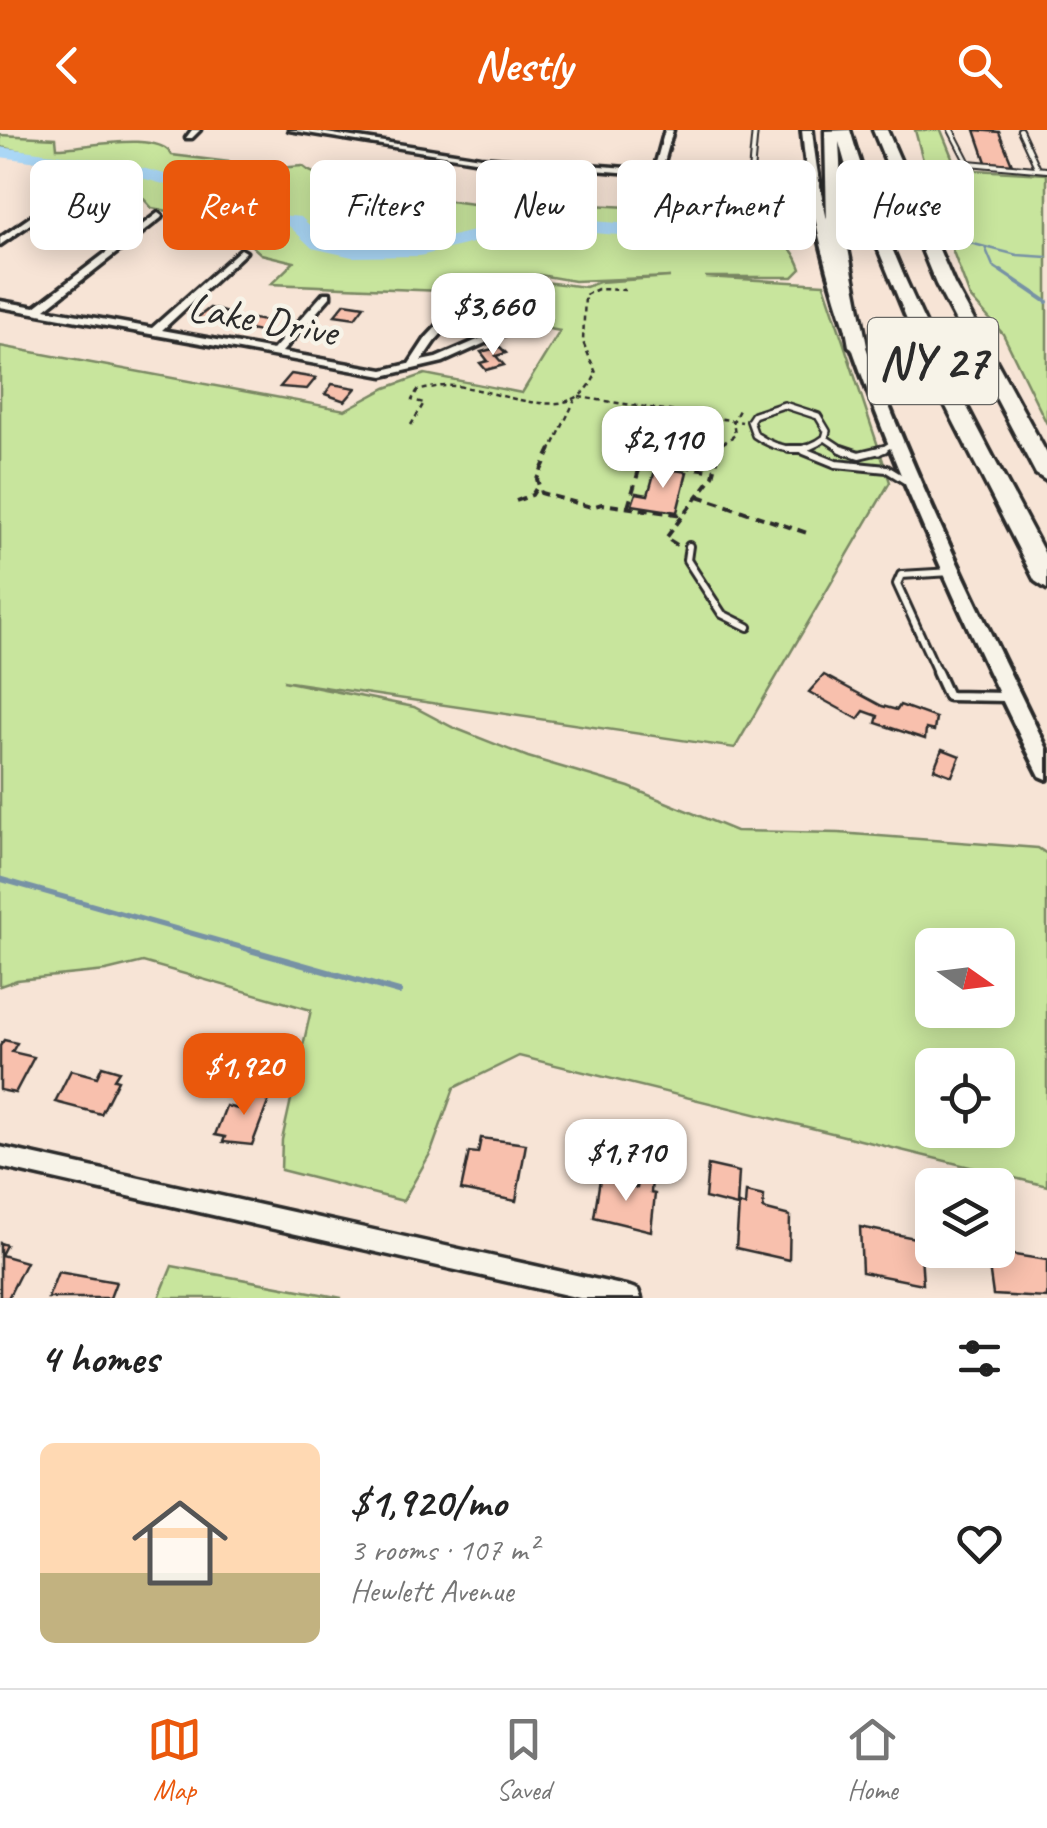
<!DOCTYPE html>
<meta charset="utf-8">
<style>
:root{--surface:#fff;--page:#f2f2f2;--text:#222;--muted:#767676;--line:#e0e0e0;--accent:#ea580c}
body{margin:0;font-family:Caveat,sans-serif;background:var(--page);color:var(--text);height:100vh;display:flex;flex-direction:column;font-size:38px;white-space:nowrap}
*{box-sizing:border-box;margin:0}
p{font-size:32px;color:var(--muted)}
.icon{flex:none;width:55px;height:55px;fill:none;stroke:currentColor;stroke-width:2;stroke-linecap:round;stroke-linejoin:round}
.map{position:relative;height:1168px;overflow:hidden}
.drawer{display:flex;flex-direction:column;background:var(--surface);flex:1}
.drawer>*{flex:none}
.banner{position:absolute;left:30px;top:30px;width:988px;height:90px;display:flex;gap:20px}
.needle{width:65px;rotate:104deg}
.fabs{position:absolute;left:915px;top:798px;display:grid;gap:20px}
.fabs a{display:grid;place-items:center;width:100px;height:100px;border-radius:15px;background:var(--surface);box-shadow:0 5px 25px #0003;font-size:50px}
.price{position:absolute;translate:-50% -85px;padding:0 22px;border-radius:20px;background:#fff;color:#222;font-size:32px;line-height:65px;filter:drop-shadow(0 2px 5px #0008)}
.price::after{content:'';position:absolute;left:50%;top:60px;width:30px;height:22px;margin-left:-15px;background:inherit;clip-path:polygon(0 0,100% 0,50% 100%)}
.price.active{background:var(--accent);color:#fff}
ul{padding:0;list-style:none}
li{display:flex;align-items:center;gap:30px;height:250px;padding:0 40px}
li span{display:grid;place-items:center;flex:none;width:280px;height:200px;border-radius:15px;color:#555}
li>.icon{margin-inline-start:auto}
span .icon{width:120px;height:120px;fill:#fffc;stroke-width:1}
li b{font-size:42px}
h2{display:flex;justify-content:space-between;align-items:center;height:120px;padding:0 40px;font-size:42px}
.pill{padding:0 35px;border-radius:15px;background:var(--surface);box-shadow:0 5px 25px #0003;font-size:35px;line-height:90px}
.pill.active{background:var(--accent);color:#fff}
header{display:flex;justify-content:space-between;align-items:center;height:130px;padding:0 40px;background:var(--accent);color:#fff;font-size:45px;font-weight:700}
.tabs{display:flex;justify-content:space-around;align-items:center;height:140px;border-top:2px solid var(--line);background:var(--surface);font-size:28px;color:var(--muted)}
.tabs a{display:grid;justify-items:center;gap:5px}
.tabs .active{color:var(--accent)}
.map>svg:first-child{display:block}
.green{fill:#c8e59d;stroke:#7a8864;stroke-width:2.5;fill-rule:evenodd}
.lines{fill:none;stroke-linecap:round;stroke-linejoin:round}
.stream-far3{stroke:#7792a5;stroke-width:2.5}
.stream-far2{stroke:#7792a5;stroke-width:4}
.stream-far1{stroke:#7792a5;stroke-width:5}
.stream{stroke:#7792a5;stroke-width:6}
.river{fill:#aad7f6;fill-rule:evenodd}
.building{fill:#f8c0ad;stroke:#2b2b2b;stroke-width:2.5}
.lane-far3-casing{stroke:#2b2b2b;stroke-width:8}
.lane-far2-casing{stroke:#2b2b2b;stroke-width:10}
.lane-far1-casing{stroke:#2b2b2b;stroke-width:12}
.lane-casing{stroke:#2b2b2b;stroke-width:15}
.street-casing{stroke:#2b2b2b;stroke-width:7}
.secondary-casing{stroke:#2b2b2b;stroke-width:8}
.highway-casing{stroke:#2b2b2b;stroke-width:7}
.path-far1{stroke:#2b2b2b;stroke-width:2.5;stroke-dasharray:5 4;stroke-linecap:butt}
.path{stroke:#2b2b2b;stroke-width:4;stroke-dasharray:9 6;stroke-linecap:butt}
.lane-far3{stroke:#f7f3e8;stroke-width:4}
.lane-far2{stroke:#f7f3e8;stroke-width:5}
.lane-far1{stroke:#f7f3e8;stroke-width:6}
.lane{stroke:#f7f3e8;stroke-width:8}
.street{fill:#f7f3e8;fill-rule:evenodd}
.secondary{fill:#f7f3e8;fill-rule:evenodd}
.highway{fill:#f7f3e8;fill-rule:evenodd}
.labels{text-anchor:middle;stroke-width:9;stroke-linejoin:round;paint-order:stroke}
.far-street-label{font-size:42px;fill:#2b2b2b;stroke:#f7f3e8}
.shield{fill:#f7f3e8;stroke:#686764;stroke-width:2.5}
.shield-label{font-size:48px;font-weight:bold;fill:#2b2b2b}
</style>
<header><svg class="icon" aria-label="back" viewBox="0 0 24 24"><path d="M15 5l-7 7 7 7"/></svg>Nestly<svg class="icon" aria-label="search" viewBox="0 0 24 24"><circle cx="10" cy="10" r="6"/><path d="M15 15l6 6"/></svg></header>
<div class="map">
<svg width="1047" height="1168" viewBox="0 0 1047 1168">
<rect width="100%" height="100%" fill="#f7e4d6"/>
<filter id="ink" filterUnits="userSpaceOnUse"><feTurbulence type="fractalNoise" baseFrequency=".01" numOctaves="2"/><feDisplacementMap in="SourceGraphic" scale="20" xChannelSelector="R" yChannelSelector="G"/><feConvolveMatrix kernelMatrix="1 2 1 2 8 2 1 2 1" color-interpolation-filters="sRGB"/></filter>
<g filter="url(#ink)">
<path class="green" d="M915,0h26l13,32 20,8 73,4v250l-44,-90 -33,-37 -37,-99z
M0,5l56,3 1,10c28,0 100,-18 115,7l107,13 23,-2c11,10 24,9 37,13 58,15 114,24 174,29l11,-14 28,2 1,7 95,5 3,-16 9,-10 4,8 -9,17 6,7c43,-3 89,-22 130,-2l3,11 -13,3 -5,12c15,9 19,15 25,31l-8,8h-88l119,7 66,198 -155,266 -452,-67 131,26 38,20 76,30 101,30 107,44 103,2 199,15 9,6v332l-528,-130 -65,32 -23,64 -28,49 -122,-31 1,-30 29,-130 -168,-48 -37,9 -89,9 -17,6v-640l345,64 41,-22 39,-14 97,19 38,-62 -53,-10 8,-5 -35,-6 31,-32 75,9 13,-5 71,-5 -96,4 -34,-6 -34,1 -39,16 -196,-8 23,-22 -33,-8 -10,-9 -38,-5 -11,-9 8,-6 -5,-7 -53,-10 -35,-38 -117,-23zM932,815h66v65h-66zM932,935h66v65h-66z
M172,1136l170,32h-183z"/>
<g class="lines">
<path class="stream-far3" d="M946,107l71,18 30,2
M985,117l8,19 12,8"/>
<path class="stream-far2" d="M1001,141l46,31"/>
<path class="stream-far1" d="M0,749l258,73"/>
<path class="stream" d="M250,820l149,42"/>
<path class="river" d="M0,17l124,16 63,17 12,22 41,9 61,6 24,23 27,5 68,-1 69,-17 66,-9 101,8 61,-8 85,14 10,6 -10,6 -85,-14 -61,8 -101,-8 -66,9 -69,17 -68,1 -40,-9 -23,-22 -49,-3 -54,-13 -12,-23 -51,-14 -123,-16z"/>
</g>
<path class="building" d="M975,0l24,2 13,32 -26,-2z
M345,173l19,3 -9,12 -20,-3z
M210,178l17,5 -11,12 -23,-4z
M247,188l24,4 -11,10 -22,-4z
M500,217l6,6 -10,3 8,9 -18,5 -6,-7 8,-2 -7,-9z
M291,244l25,4 -9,11 -27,-2z
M332,254l24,4 -11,13 -20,-7z
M656,337l31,5 -10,40 -45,-7 4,-12 12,2z
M824,545l58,31 15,4 3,-5 36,13 -2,13 -8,-2 -1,10 -49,-16 2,-7 -14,-5 -6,8 -49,-27z
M942,619l18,7 -8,20 -18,-7z
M4,910l13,3 -5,9 22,5 -19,36 -15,-3v-44z
M102,936l17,5 -5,8 4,1 -17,34 -46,-12 16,-32 26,7z
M247,956l25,6 -20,53 -29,-3 2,-5 -10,-2 11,-29 12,3z
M481,1008l45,6 -10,57 -55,-11 8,-38 9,1z
M708,1035l31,7 -2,34 -32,-8z
M639,1047l13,3 -1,13 4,1 -4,37 -57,-14 6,-38 37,9z
M746,1062l18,4 -1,13 27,7 -1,44 -53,-12 3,-44 6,2z
M860,1097l60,12 3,45 -61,-12z
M0,1113l6,2 -5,10 25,7 -18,36h-8z
M998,1114l4,9 45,7v38l-54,-3 -6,-43 11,-2z
M58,1142l58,10 -6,16h-62z"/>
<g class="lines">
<g class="lane-far3-casing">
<path id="lane-far3" d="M755,0l-5,53 63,3
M951,0l17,33 79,7
M1020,0l18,39"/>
</g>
<g class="lane-far2-casing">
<path id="lane-far2" d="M784,275l34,11 9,15 -2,7c-23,18 -48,12 -70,-3l-5,-14 4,-6z
M825,308l21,14
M879,322l16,-10"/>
</g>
<g class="lane-far1-casing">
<path id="lane-far1" d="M789,319h12
M841,319l18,6 25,-6
M804,321l32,13 51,5 21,13
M689,416l-2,14 35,54 26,13
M938,544l-41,-90 4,-9 51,-3"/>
</g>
<g class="lane-casing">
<path id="lane" d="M937,542l11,24 59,1"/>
</g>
<g class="street-casing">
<path id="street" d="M192,0h8l-8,8h-6z
M289,0h18l173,27 174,13 11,-40h8l-12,43 -4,2 -177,-14z
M91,45l7,2 -98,68v-7z
M158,83l4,3 -1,2 -116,91 107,19 89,-79 5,3 -2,2 -82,76 111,20 51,-57h6v4l-48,55 101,18 26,-6 17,-26 40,-43 8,2 -40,45 -13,19 15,-3 69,-30 9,2 -71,32 -60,14 -383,-69v-6l35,6z
M0,1017l630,140 8,3 3,8h-61l-580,-131z"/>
</g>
<g class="secondary-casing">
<path id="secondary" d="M802,0h10c10,100 43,193 81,286 46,113 100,223 154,333v30l-7,-3c-52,-102 -99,-206 -143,-311 -44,-108 -85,-218 -95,-335z"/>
</g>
<g class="highway-casing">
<path id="highway" d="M850,0c44,151 124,290 197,428v31l-12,-8 -106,-208 -79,-193 -11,-38 4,81 24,123 -9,6 -9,-6 -22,-123 -2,-92z
M873,0h14l67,154 93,170v27l-11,-7 -100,-190z"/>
</g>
<path class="path-far1" d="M579,267l163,25
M411,295l13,-22 -12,-3 5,-9c16,-4 30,-7 46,-4 42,6 113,41 133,-14l-13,-31 2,-47 13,-6 28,1
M550,322l25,-52
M720,322l2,-8 13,-9 -2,-14 6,-11"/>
<path class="path" d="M551,319l-14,30 4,14 50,14 11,-3 81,11
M698,366l109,37
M516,371l16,-6 5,-8
M628,377l14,-47 73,11
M677,415l-11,-7 47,-62 7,-27"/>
<use href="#lane-far3" class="lane-far3"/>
<use href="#lane-far2" class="lane-far2"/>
<use href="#lane-far1" class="lane-far1"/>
<use href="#lane" class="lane"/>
<use href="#street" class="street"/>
<use href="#secondary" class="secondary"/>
<use href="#highway" class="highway"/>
</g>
</g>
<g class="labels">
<g class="far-street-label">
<text transform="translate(263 188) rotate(10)" y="15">Lake Drive</text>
</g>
<rect class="shield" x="868" y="188" width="130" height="86" rx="8"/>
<g class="shield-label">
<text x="933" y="248">NY 27</text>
</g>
</g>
</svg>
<div class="fabs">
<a><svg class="needle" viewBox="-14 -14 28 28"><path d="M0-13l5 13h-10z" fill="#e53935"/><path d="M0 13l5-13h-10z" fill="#767676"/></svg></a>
<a><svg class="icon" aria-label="locate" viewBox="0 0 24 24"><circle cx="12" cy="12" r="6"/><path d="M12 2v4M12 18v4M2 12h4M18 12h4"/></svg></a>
<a><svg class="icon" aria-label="layers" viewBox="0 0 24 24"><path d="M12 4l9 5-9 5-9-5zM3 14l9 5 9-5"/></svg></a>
</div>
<b class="price" style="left:493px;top:228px">$3,660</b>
<b class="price" style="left:663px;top:361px">$2,110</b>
<b class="price active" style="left:244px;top:988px">$1,920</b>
<b class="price" style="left:626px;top:1074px">$1,710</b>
<div class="banner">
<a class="pill">Buy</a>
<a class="pill active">Rent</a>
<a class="pill">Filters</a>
<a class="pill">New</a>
<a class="pill">Apartment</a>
<a class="pill">House</a>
</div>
</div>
<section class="drawer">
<h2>4 homes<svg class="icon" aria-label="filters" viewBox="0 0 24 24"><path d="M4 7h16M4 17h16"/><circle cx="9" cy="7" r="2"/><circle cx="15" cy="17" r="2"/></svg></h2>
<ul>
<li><span style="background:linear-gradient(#ffd9b3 65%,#c2b280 0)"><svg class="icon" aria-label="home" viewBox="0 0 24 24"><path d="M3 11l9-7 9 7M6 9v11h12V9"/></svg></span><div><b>$1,920/mo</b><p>3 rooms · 107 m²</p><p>Hewlett Avenue</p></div><svg class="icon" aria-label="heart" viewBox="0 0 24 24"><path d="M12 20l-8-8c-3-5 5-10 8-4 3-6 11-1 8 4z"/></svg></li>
</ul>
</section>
<nav class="tabs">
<a class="active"><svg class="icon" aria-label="map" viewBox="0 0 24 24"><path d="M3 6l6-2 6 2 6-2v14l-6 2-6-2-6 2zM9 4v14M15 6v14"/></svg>Map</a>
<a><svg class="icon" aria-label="saved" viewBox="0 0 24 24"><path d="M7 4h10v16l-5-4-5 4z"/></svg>Saved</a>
<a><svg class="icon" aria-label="home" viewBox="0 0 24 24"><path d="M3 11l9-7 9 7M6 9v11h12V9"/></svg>Home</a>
</nav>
